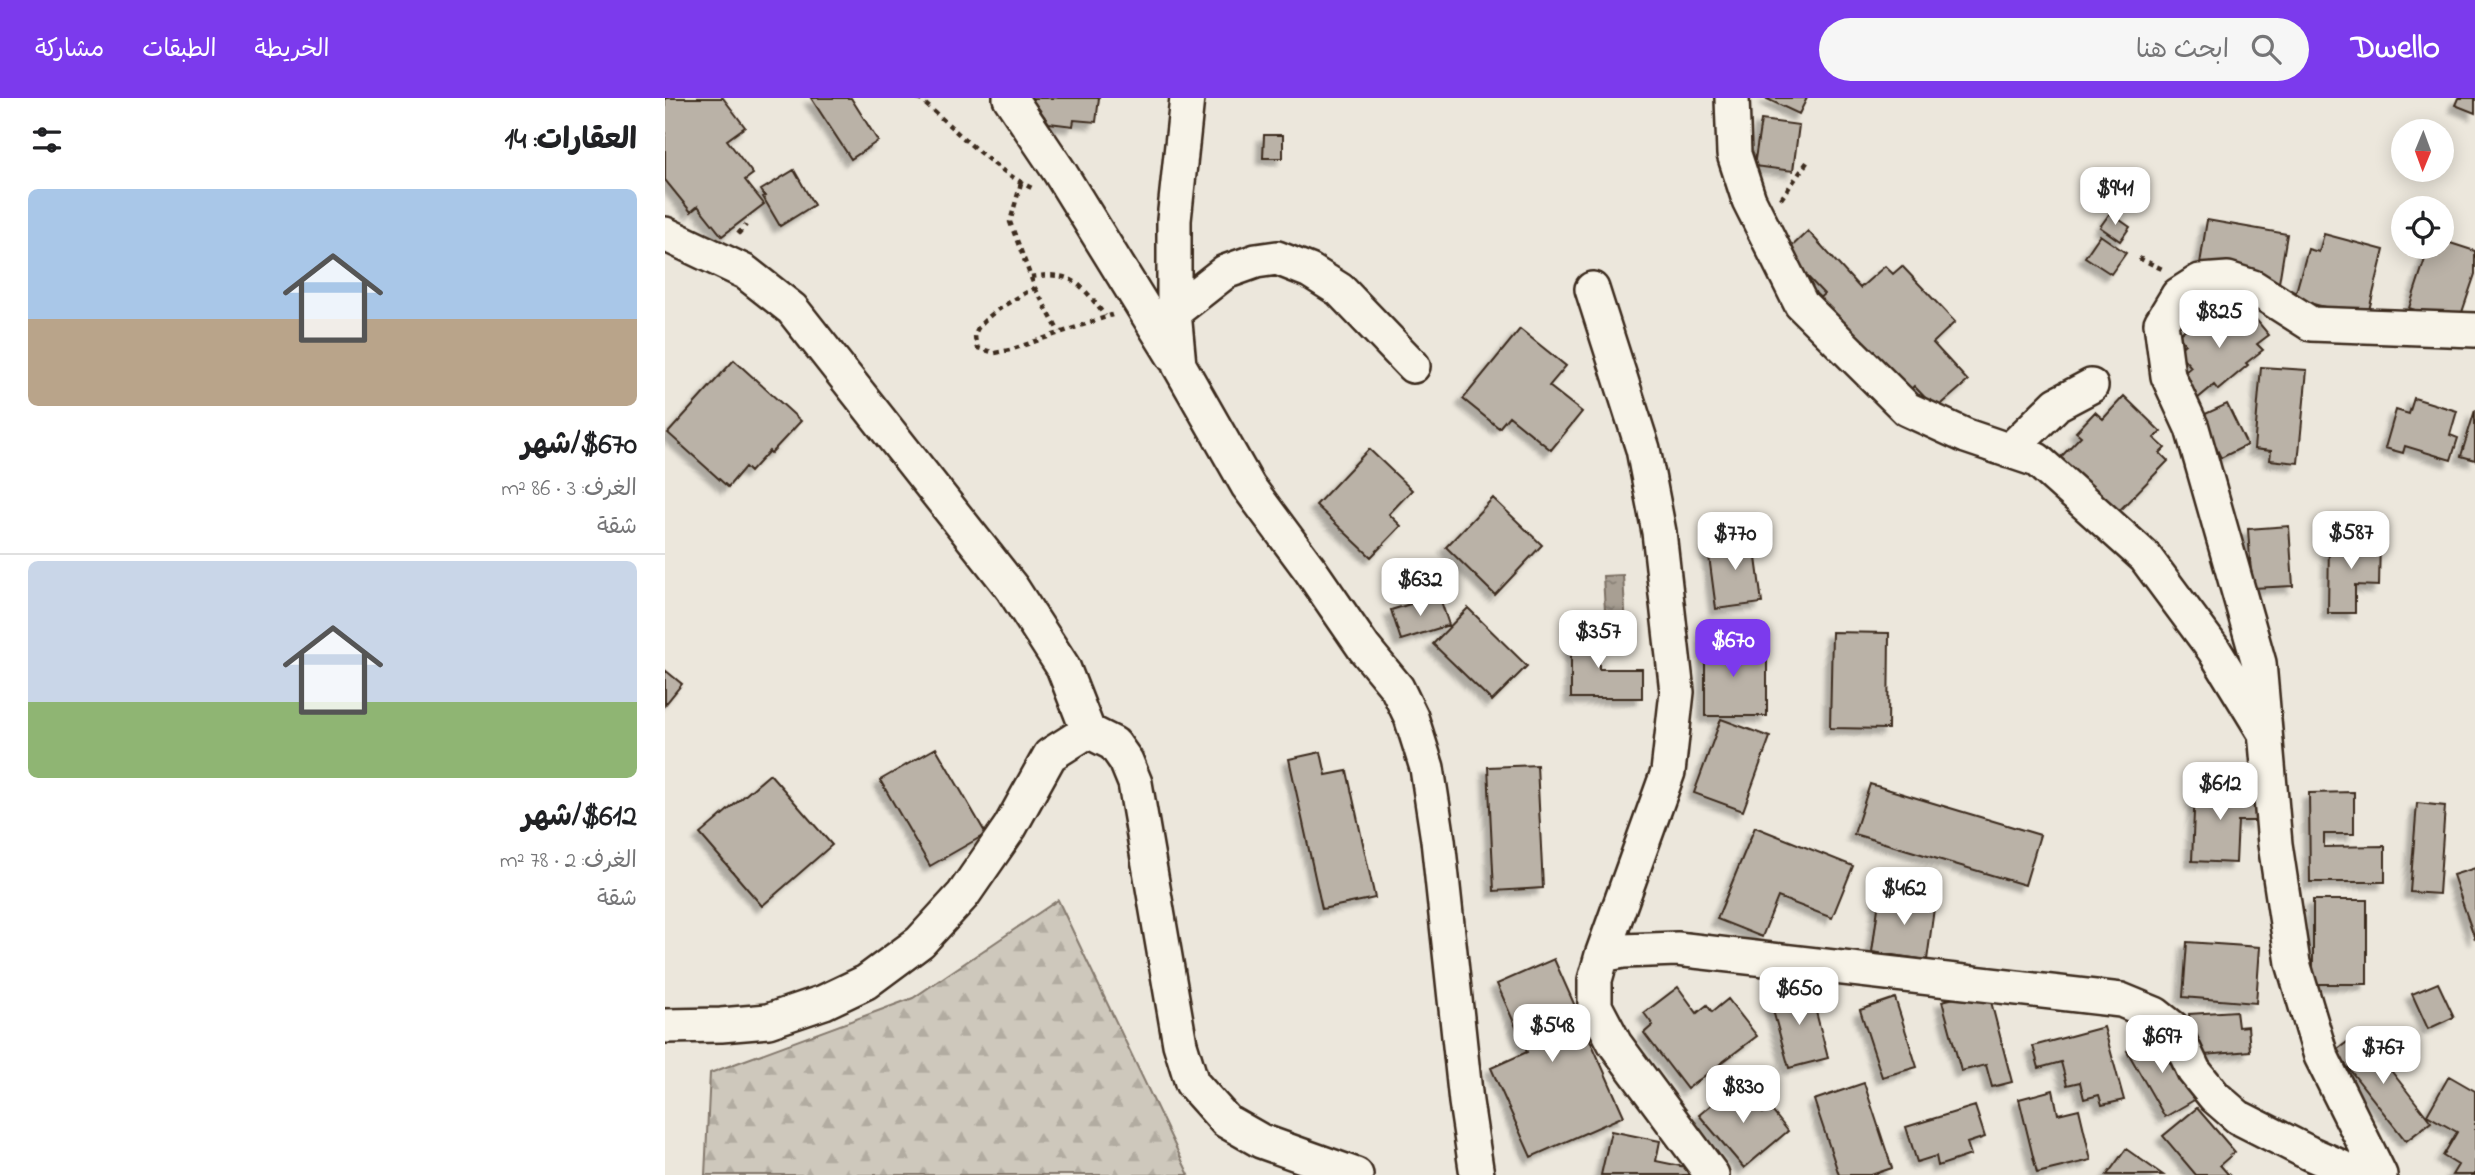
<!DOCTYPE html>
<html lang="ar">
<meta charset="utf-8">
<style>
:root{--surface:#fff;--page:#f6f6f6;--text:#202124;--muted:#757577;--line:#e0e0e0;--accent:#7c3aed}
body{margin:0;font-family:"Indie Flower","Playpen Sans Arabic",sans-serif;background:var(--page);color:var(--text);direction:rtl;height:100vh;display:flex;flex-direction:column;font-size:26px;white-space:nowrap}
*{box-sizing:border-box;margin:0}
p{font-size:23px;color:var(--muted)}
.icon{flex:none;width:38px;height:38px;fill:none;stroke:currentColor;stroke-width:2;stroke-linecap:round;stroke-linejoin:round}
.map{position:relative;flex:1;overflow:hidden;direction:ltr}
.sheet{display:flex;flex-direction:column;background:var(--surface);width:665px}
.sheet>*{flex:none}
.needle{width:46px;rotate:181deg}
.buttons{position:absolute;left:1726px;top:21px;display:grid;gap:14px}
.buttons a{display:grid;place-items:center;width:63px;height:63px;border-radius:50%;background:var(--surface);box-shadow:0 4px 18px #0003;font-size:35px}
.price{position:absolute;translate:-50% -60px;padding:0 16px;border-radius:14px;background:#fff;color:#222;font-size:23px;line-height:46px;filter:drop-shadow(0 2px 4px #0008)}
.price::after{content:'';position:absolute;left:50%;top:42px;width:21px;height:16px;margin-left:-10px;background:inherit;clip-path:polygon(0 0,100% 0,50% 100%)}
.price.selected{background:var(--accent);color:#fff}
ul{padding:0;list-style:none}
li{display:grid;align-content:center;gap:14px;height:371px;padding:0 28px}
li+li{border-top:2px solid var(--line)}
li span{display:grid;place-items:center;height:217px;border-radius:10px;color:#555}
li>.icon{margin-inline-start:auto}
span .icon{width:126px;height:126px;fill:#fffc;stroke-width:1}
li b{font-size:30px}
h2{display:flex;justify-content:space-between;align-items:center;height:84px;padding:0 28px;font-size:30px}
header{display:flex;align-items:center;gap:42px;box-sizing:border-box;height:98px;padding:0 35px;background:var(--accent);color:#fff}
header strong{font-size:33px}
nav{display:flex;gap:38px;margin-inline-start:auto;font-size:24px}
.search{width:490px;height:63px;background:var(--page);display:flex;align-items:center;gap:18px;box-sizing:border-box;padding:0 24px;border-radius:38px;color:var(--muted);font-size:26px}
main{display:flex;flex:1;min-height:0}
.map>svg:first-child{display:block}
.forest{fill:url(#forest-firs);stroke:#84796d;stroke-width:2}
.water{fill:url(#water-ripples);stroke:#7c7064;stroke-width:2}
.building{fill:#bab2a7;stroke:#3b2a1e;stroke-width:2;filter:url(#shadow)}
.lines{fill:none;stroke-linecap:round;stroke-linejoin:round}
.minor-casing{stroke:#3b2a1e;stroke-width:38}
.path{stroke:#3b2a1e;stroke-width:4.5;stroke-dasharray:5 5;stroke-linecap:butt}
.minor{stroke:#f7f3e8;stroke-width:33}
</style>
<header>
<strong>Dwello</strong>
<div class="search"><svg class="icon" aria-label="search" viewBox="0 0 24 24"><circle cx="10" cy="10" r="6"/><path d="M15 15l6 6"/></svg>ابحث هنا</div>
<nav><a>الخريطة</a><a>الطبقات</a><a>مشاركة</a></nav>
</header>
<main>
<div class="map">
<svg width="1810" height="1077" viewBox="0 0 1810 1077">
<defs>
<pattern id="forest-firs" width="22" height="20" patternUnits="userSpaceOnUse" patternTransform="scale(1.75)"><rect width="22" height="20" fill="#cec8bc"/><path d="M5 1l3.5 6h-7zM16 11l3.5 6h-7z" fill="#b2aca1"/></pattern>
<pattern id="water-ripples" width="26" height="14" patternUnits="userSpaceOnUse" patternTransform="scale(1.75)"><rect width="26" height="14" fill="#a89f93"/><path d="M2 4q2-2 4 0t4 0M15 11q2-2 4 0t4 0" fill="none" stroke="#8a8277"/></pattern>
<filter id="shadow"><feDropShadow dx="-6" dy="6" stdDeviation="2" flood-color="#0004"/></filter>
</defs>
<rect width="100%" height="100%" fill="#ece7dc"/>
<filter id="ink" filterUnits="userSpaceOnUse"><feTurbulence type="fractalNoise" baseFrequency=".0143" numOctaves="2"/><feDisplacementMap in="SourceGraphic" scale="14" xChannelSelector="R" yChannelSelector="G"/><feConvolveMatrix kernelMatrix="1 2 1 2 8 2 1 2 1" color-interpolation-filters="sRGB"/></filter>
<g filter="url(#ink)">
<path class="forest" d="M393,802l131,275h-484l5,-102 203,-75z"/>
<path class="water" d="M958,477l3,53 -20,1 -3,-53z"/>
<path class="building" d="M0,0h58l22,29 -18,13 26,34 -8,6 19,24 -42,32 -24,-30 -7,6 -26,-32z
M146,0h40l27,43 -27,18z
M366,0h68l-3,24 -22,-2 -1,6 -24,-3z
M1100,0h42l-8,16z
M1793,0h17v15l-20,-8z
M1096,22l38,5 -6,46 -39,-5z
M599,37h19v23h-20z
M129,72l20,35 -34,21 -17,-29 2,-1 -4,-6z
M1445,115l20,14 -10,14 -20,-14z
M1542,122l80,14 -8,49 -80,-13z
M1143,133l52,57 25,-22 8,8 9,-8 53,56 -22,21 35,38 -32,28 -22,-23 -13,13 -89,-95 12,-10 -39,-41z
M1659,136l60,16 -17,68 -73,-19 14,-50 11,3z
M1435,137l26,18 -15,21 -26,-17z
M1776,142l34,11v23l-17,50 -49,-16 20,-61h12z
M1584,213l20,24 -12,9 6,6 -17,13 2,2 -30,25 -4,-5 -17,14 -18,-22 12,-10 -14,-16 8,-7 -7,-9 30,-23 10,12 16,-12 6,7z
M855,231l46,37 -17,20 33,26 -31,38 -42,-34 -10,12 -36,-29z
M69,262l67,61 -30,32 -2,-2 -19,21 -5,-5 -17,20 -60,-54z
M1596,269l46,3 -9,93 -28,-3 1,-9 -17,-2z
M1459,298l37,36 -7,6 11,10 -5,5 8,8 -54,55 -57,-55 24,-25 -5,-4 19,-20 8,7z
M1749,300l43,13 -7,24 8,3 -7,22 -46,-14 -2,7 -18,-5 11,-38 13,4z
M1562,306l20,41 -26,13 -20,-42z
M1810,312v50l-14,-4z
M704,351l43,41 -23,24 12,12 -30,31 -55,-52z
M828,400l49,47 -47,50 -49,-48z
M1624,428l4,60 -41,2 -4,-59z
M1088,437l9,68 -46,6 -9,-68z
M1664,441l51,1 -1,46 -24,-1v28h-27z
M774,497l10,30 -48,15 -10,-30z
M803,510l59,58 -35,35 -59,-57z
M906,527h28v44h43v29h-71z
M1040,533h30v28h32v57h-62z
M1167,534l57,1 -1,96 -58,-1z
M0,572l17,14 -17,21z
M1056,621l49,18 -27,74 -49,-18z
M271,650l50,86 -56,32 -50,-86z
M656,654l5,23 21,-4 28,127 -53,11 -33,-150z
M872,667l6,123 -49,3 -6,-124z
M105,676l62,71 -70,61 -62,-72z
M1205,686l170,51 -15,50 -171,-51z
M1530,689l62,2 -1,32h-18l-2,42 -44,-2z
M1689,694v42h-30v13l61,-1v36h-75l-1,-89z
M1752,705l28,3 -6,88 -29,-2z
M1090,729l98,39 -21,52 -54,-21 -16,40 -45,-18z
M1810,770v71l-22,-64z
M1215,795l55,8 -8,59 -55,-8z
M1648,802h54v84h-54z
M1522,844l73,5 -4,56 -73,-6z
M889,861l70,157 -93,41 -40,-89 36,-16 -30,-68z
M1773,885l16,34 -26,12 -16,-35z
M1144,887l19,73 -39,10 -20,-72z
M1013,889l19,26 10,-8 5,7 16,-13 29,37 -70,53 -43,-56 9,-8 -9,-12z
M1323,892l24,92 -20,5 -6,-22 -25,6 -19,-70z
M1230,900l22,69 -35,10 -22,-67z
M1571,913l2,16 10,-1 2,25 -57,5 -4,-42z
M1439,929l20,73 -22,5 -3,-10 -15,4 -4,-17 -13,3 -6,-23 -22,6 -6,-22z
M1696,934l70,90 -25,19 -71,-90z
M1493,936l38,65 -31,18 -38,-66z
M1784,978l26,15v84h-23l6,-10 -15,-9 14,-24 -30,-17z
M1072,985l26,30 6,-6 19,24 -44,37 -45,-53z
M1199,985l28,85 -21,7h-32l-25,-75z
M1388,992l5,24 21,-5 12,51 -54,13 -18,-74z
M1310,1008l10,31 -18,6 4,12 -33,11 -2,-10 -19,6 -11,-35z
M1532,1010l38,44 -15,13 9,10h-33l-33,-39z
M946,1033l49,10 -4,20 44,9 -1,5h-98z
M1461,1051l37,26h-56z"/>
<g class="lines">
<g class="minor-casing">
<path id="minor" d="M345,0l49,73 115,186
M522,0l-13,122v92l5,53 69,121 63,85 53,77 33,40 14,29 16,51 11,72 28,262 11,73
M1067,0l2,56 15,46 52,104 106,105 59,27 71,24 108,97 69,93 49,80
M0,136l80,38 47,37 220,279 51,79 25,64 26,13 12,17 9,22 45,261 12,39 34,38 35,20 95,34
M927,191l51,160 16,83 18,160 -9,80 -66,183
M509,214l51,-40 31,-11 21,-3 33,13 30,19 73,76
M1344,353l48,-47 34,-18
M0,928l56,-1 47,-4 56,-19 42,-20 54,-40 43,-47 47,-68 40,-72 38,-24
M1047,1077l-97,-131 -20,-38v-26l7,-25 21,-4 54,-2 444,51 34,14 19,15 20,42 21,26 23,20 71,36 50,22
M1715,1077l-59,-119 -28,-93 -18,-119 -16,-181 -67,-235 -24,-52 -7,-53 17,-28 22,-14 28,-2 25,8 58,37 164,6"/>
</g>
<path class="path" d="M253,0c37,30 71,69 114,90
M356,85l-11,39 25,66c-14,7 -54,29 -59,44 -2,6 0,11 2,16l17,5 15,-3 102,-35
M1116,101l27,-38
M73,136l8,-9
M1474,160l23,11
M366,179c42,-7 51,8 74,39
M370,190l24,44"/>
<use href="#minor" class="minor"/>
</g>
</g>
</svg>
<div class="buttons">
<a><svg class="needle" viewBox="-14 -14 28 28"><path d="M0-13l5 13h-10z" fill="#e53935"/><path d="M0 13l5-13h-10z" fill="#757577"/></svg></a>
<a><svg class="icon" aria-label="locate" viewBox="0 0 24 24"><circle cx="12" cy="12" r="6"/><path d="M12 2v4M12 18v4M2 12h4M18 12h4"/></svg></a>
</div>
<b class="price" style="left:1450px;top:129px">$941</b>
<b class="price" style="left:1554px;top:252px">$825</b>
<b class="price" style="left:1686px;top:473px">$587</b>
<b class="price" style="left:1070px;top:474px">$770</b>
<b class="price" style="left:755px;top:520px">$632</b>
<b class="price" style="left:933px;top:572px">$357</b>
<b class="price selected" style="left:1068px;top:581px">$670</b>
<b class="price" style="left:1555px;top:724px">$612</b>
<b class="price" style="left:1239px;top:829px">$462</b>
<b class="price" style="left:1134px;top:929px">$650</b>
<b class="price" style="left:887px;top:966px">$548</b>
<b class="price" style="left:1497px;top:977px">$697</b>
<b class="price" style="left:1718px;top:988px">$767</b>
<b class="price" style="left:1078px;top:1027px">$830</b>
</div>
<section class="sheet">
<h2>العقارات: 14<svg class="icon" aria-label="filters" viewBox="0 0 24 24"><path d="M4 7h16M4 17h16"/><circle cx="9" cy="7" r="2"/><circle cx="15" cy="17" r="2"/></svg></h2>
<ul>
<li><span style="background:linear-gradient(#a9c7e8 60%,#b9a48a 0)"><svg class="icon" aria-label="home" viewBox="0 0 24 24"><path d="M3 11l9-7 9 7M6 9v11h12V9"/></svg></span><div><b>$670/شهر</b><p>الغرف: 3 · 86 m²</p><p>شقة</p></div></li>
<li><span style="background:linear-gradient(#c9d6e8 65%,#8fb573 0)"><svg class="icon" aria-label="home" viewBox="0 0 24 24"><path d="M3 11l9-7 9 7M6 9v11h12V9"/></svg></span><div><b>$612/شهر</b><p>الغرف: 2 · 78 m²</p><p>شقة</p></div></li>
</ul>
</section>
</main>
